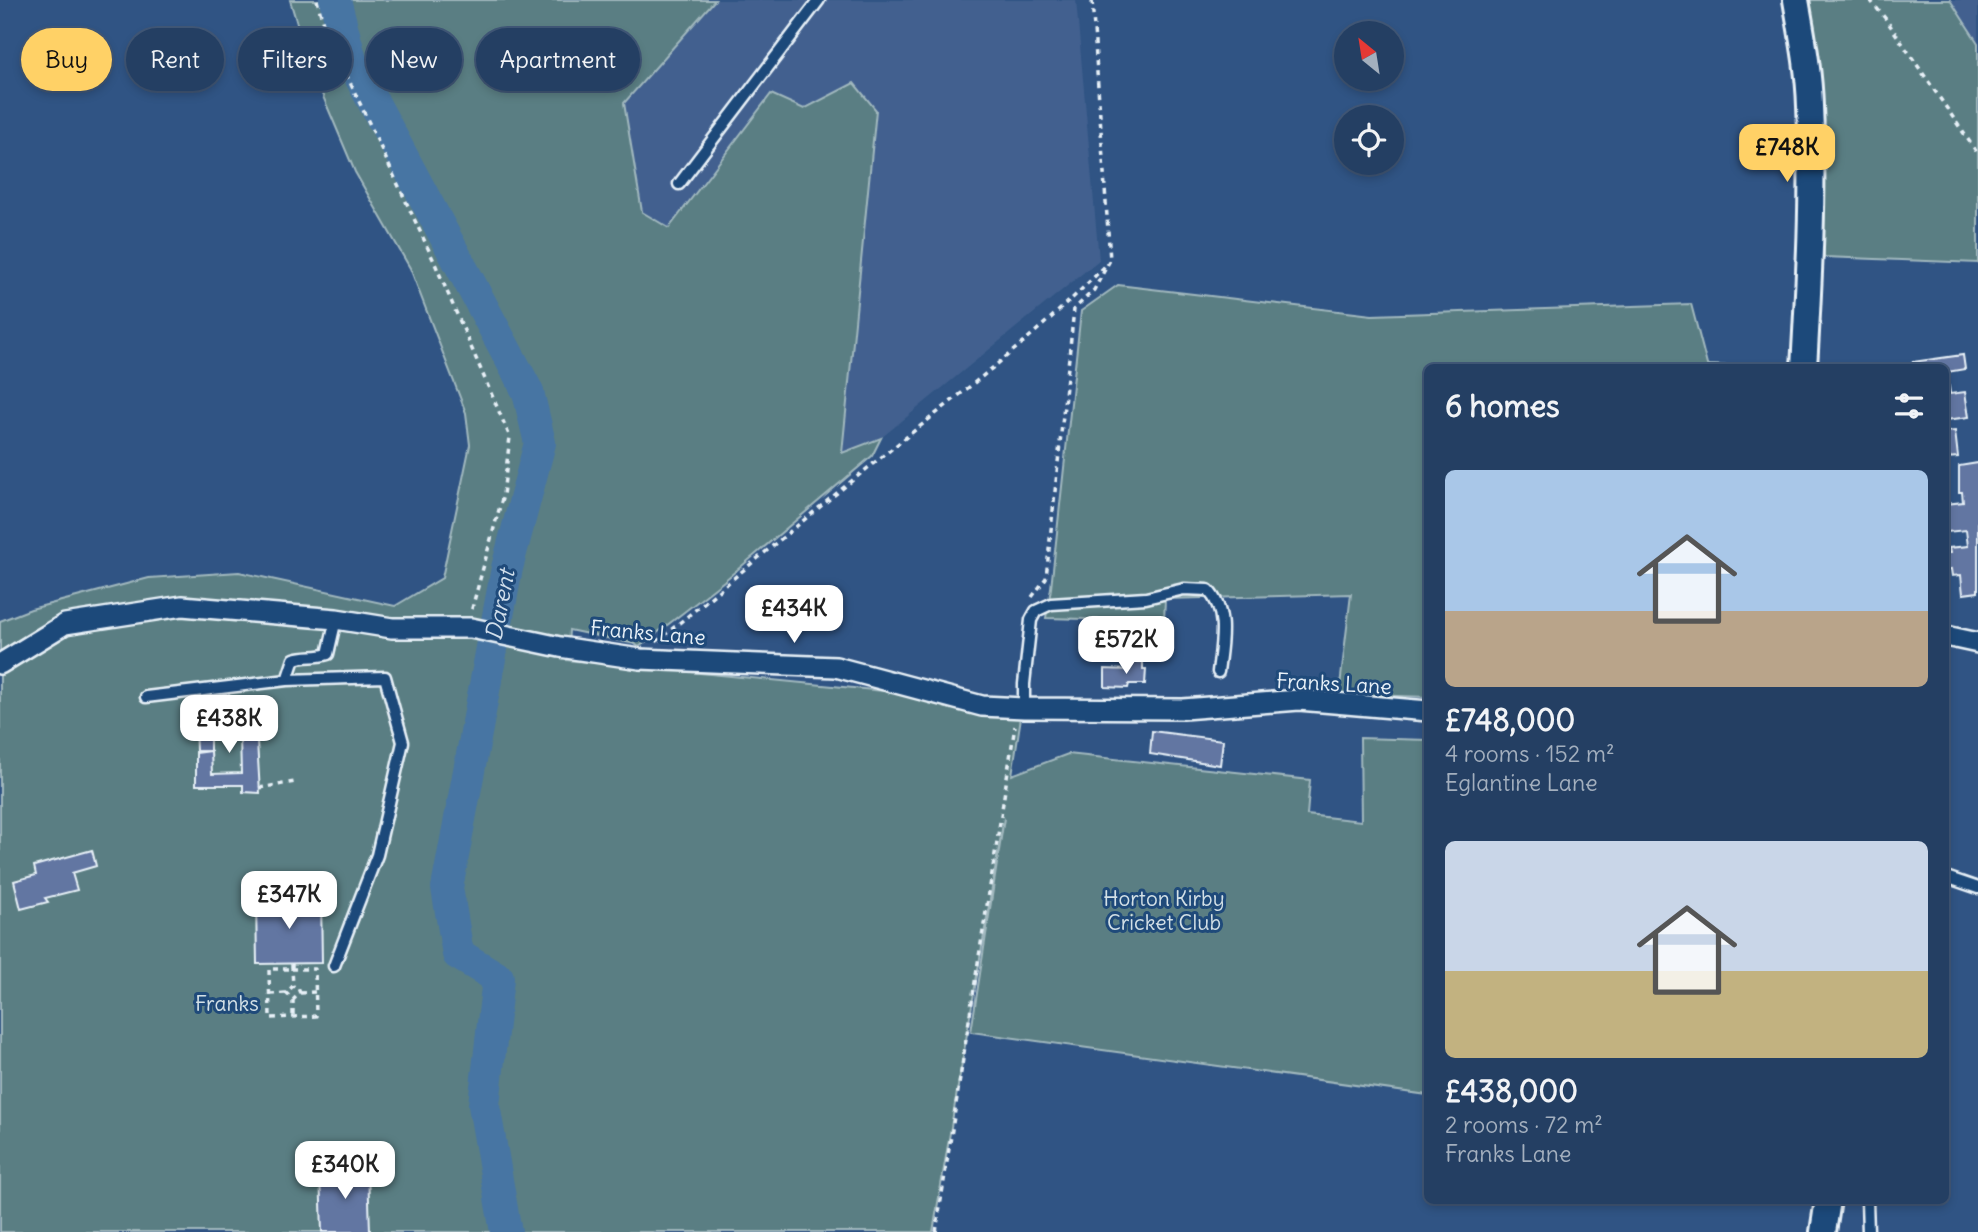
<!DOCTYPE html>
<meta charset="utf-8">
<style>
:root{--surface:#243f63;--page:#2c4669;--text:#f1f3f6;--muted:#a3afbe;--line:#415878;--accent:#ffd166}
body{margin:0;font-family:Delius,sans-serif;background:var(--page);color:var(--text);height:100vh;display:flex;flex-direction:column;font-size:26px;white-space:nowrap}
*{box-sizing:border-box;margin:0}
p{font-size:23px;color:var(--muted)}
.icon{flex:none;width:38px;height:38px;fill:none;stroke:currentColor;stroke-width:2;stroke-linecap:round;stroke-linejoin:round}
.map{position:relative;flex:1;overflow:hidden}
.sheet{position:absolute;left:1424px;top:364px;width:525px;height:840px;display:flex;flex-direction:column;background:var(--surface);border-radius:10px;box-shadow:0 4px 10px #0003,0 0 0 2px var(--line)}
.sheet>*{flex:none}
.top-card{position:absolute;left:21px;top:28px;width:665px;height:63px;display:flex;gap:14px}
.needle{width:46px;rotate:330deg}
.fabs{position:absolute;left:1334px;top:21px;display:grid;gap:14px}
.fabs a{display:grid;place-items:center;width:70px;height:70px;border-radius:50%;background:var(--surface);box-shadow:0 4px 10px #0003,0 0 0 2px var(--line);font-size:35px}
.price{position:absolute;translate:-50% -60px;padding:0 16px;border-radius:14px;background:#fff;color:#222;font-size:23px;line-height:46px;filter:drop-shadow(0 2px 4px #0008)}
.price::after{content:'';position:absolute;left:50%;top:42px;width:21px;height:16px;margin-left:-10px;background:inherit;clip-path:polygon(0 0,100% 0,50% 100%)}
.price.selected{background:var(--accent);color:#111}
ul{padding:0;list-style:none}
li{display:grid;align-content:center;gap:14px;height:371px;padding:0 21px}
li span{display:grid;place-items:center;height:217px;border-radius:10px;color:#555}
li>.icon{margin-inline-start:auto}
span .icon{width:126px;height:126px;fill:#fffc;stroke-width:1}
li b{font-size:30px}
h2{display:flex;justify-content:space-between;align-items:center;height:84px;padding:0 21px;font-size:30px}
.tag{padding:0 24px;border-radius:32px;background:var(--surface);box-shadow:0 4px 10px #0003,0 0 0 2px var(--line);font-size:24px;line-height:63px}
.tag.selected{background:var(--accent);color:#111}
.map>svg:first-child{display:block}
.built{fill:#42618f}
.green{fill:#5a7e83;stroke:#a1b8be;stroke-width:2;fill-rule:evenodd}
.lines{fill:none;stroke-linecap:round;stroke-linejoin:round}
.river{stroke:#4775a3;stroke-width:32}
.building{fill:#6276a2;stroke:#e8f1f8;stroke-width:2}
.service-casing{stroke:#e8f1f8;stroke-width:15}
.minor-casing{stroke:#e8f1f8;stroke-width:24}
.tertiary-casing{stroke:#e8f1f8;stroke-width:30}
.path{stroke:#e8f1f8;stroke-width:3.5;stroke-dasharray:5 5;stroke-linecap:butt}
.service{stroke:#1f4a7a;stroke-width:10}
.minor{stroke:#1f4a7a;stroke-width:19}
.tertiary{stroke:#1f4a7a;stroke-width:24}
.labels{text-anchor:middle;stroke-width:6;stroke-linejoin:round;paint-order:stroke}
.street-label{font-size:21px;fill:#e8f1f8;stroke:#1f4a7a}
.park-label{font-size:21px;fill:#d3e0e6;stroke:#1f4a7a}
.water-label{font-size:23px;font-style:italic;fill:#d0deeb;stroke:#1f4a7a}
</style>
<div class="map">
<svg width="1978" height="1232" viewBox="0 0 1978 1232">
<rect width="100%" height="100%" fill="#305484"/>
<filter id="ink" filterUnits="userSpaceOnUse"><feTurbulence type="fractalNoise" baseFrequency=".0143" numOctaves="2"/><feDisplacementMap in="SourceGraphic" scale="14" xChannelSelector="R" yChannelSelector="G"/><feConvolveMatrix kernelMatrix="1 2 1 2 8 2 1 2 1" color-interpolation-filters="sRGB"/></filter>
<g filter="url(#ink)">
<path class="built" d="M715,0h361l23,260 -218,178 -40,16 35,-344 -22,-27 -50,26 -33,-15 -102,134 -27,-15 -19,-110z
M1950,0h28v43h-1z"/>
<path class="green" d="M290,0h425l-91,103 18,109 27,16 102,-134 33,15 50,-26 22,27 -34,343 39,-15 -9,18 -148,125 -85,66 -4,-3 -66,-14 -2,30 327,32 127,25 -9,58 56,-21 242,26 -3,35 54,6 -1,-83 68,2v355l-457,-63 33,-214 -71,414h-418l-20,-102 5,102h-500v-611l31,-12 118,-31 90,-6 156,34 47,-28 28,-133 -4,-32 -56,-145 -55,-96 -47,-111zM473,680l-29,198 -1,1 14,-114z
M1808,0h142l28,43v220l-154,-6 -7,-198z
M1118,285l254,30 319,-11 16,61 83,3h-362v329l-89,-3 12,-100 -186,5 -1,22 -118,-3 5,-30 30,-277z"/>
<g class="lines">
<path class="river" d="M335,0l16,60 177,332 12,51 -33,125 -60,320 11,66 40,24 -14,127 22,127"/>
</g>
<path class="building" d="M1963,355l2,14 -18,3 3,22 15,-2 4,25 -23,3v-52h-34v-6z
M1955,431l3,26 -12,1v-26z
M1978,463v129l-15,2 -2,-19 -9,1 -1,-7 -5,1v-17h4l-1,-5 19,-2 -2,-16 -19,2 -1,-28 17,-2 -1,-10h-3v-26z
M1131,661l12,1v7h3l-1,15h-16l-1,4 -23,-1v-18l25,1z
M240,713l1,12 15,-1 4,69 -17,-1v-7h-47v-32l15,-2 1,23 29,-1 -1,-37 -30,2v13h-14l-1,-26h31v-11z
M1152,731l71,9 -3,25 -70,-11z
M92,850l4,16 -24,7 5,17 -32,8 3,4 -27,7 -7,-28 22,-6 -2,-9z
M321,897l1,66 -65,1 -1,-66z
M368,1170l2,62h-48l-2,-60z"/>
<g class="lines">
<g class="service-casing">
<path id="service" d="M679,184l140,-184
M287,680l7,-21c12,-4 23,-1 34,-5l8,-35
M146,697l141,-17 98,-3 18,65 -26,113 -43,111
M1024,708v-24l7,-64 5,-9 15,-7 95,-6 38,-9 24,1c21,22 13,55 10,82
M1946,877l32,11
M1867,1200l1,32"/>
</g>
<g class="minor-casing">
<path id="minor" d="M1946,636l32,7
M0,664l65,-40 117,-18 154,13 56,9h79l89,19 80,12 196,8 146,39 42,2 159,1 116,-9 129,11"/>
</g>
<g class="tertiary-casing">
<path id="tertiary" d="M1796,0c6,35 13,70 14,106 4,86 -1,175 -6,262
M1823,1232l5,-32"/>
</g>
<path class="path" d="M317,0l7,27 109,232 77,178 -7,58 -32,117
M1870,0l15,18 93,136
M1032,597l14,-19 28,-269 20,-19 16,-30 -18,-260
M656,642c74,-60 148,-123 223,-183 77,-62 157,-122 227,-194
M259,788l36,-6
M292,963v6h-23l1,49 46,-2 -1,-47h-23l1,17 -7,7 7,7 7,-7 -2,-5 -5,-2
M300,993l15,-1
M270,994l16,-1
M293,1000v17
M936,1232l79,-506"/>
<use href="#service" class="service"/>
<use href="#minor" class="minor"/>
<use href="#tertiary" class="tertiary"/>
</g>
</g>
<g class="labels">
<g class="street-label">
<text transform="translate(648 633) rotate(5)" y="7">Franks Lane</text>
<text transform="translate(1334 684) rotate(3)" y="7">Franks Lane</text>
</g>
<g class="park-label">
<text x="1164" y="906">Horton Kirby<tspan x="1164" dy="24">Cricket Club</tspan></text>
<text x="227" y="1011">Franks</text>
</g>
<g class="water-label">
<text transform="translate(500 605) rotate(-79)" y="8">Darent</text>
</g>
</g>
</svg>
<div class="fabs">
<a><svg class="needle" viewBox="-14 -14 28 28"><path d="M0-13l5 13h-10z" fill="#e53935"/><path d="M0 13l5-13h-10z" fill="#a3afbe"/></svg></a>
<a><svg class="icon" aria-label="locate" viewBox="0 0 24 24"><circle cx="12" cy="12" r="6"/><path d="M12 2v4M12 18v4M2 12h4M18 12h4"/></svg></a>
</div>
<b class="price selected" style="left:1787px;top:184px">£748K</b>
<b class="price" style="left:794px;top:645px">£434K</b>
<b class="price" style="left:1126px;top:676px">£572K</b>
<b class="price" style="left:229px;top:755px">£438K</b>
<b class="price" style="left:289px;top:931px">£347K</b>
<b class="price" style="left:345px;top:1201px">£340K</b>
<div class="top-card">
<a class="tag selected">Buy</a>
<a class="tag">Rent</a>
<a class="tag">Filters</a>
<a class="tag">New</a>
<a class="tag">Apartment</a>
</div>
<section class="sheet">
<h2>6 homes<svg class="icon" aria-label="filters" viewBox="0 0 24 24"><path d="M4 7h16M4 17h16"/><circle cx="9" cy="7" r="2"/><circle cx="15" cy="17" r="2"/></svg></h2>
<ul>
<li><span style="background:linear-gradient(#a9c7e8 65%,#b9a48a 0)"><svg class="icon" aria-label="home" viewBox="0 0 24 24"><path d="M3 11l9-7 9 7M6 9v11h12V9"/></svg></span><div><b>£748,000</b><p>4 rooms · 152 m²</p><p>Eglantine Lane</p></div></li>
<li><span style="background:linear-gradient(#c9d6e8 60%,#c2b280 0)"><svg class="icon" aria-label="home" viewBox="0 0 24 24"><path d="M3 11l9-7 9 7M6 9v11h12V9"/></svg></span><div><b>£438,000</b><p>2 rooms · 72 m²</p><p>Franks Lane</p></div></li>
</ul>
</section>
</div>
